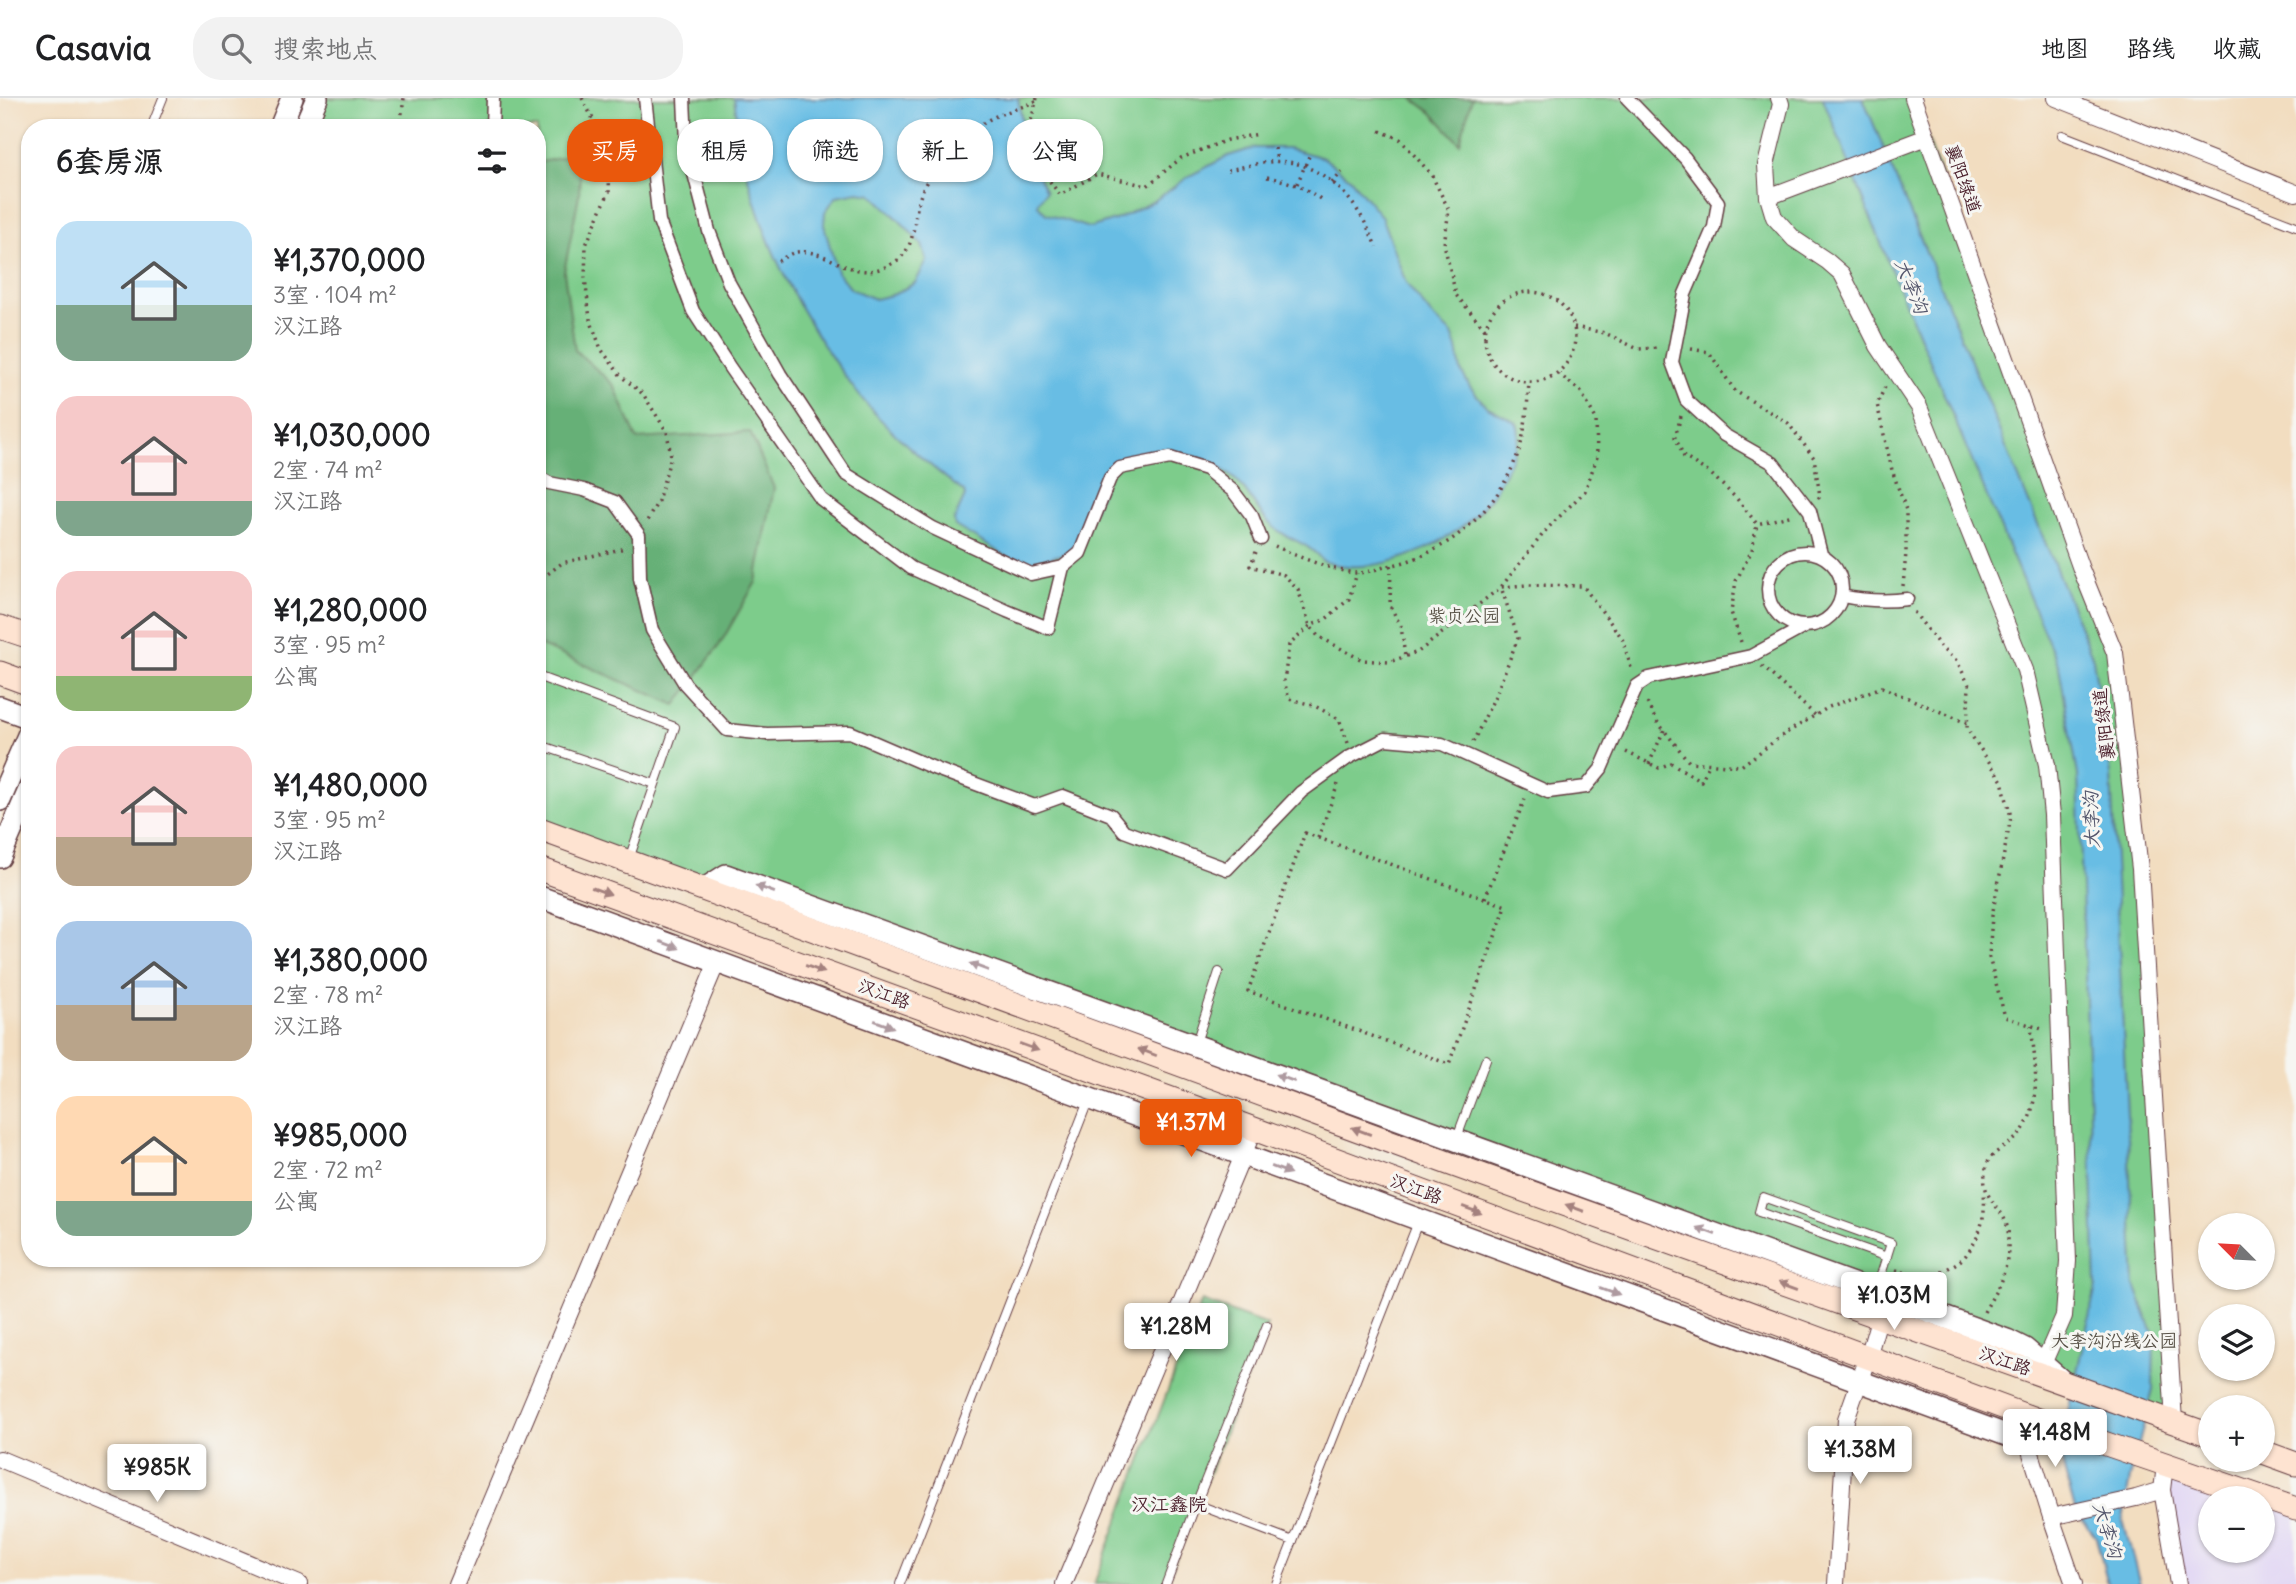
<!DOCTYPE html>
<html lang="zh">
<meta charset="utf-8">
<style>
:root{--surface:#fff;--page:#f2f2f2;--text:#202124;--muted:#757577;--line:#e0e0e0;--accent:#ea580c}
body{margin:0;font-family:Delius,"LXGW WenKai TC",sans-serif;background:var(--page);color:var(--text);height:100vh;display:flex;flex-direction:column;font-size:26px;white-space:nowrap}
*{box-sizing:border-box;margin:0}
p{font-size:23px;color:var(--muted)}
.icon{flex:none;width:38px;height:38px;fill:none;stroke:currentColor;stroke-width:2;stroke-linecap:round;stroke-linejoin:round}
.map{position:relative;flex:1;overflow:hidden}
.side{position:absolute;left:21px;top:21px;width:525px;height:1148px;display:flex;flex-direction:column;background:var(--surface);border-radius:28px;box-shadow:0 2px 5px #0004}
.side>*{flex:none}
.top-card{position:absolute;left:567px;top:21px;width:665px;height:63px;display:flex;gap:14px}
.needle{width:46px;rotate:294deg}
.buttons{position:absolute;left:2198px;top:1115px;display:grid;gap:14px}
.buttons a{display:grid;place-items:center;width:77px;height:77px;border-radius:50%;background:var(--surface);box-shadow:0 2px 5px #0004;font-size:35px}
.price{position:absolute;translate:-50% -60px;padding:0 16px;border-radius:7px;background:#fff;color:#222;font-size:23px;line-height:46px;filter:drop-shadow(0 2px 4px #0008)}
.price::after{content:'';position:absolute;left:50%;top:42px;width:21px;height:16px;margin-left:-10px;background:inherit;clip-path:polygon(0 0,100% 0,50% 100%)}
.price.selected{background:var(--accent);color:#fff}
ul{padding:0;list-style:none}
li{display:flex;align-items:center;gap:21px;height:175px;padding:0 35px}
li span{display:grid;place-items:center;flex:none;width:196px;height:140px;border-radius:21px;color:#555}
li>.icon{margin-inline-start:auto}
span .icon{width:84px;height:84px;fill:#fffc;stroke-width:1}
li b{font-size:30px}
h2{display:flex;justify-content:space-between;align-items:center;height:84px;padding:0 35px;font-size:30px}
.pill{padding:0 24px;border-radius:28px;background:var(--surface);box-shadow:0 2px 5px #0004;font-size:24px;line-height:63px}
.pill.selected{background:var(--accent);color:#fff}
header{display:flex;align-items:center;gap:42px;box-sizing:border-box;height:98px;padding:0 35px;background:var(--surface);border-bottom:2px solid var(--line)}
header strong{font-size:33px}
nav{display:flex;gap:38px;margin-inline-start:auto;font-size:24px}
.search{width:490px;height:63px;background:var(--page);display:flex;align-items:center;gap:18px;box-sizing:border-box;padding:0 24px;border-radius:28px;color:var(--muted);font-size:26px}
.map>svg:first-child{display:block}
.built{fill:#e0d4f4;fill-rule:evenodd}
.green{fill:#7dcc8b;stroke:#64765b;stroke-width:2}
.forest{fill:#66b077;stroke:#586851;stroke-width:2}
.water{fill:#67bde4;stroke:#586e88;stroke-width:2;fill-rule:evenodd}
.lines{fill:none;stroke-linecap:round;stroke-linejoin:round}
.service-casing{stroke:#633c41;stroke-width:10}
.pedestrian-casing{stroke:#633c41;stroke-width:15}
.minor-casing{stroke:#633c41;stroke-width:18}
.tertiary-casing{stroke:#633c41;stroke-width:24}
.secondary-casing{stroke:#633c41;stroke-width:25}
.path{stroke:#633c41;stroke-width:3.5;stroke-dasharray:2 5;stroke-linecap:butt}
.service{stroke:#fff;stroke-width:8}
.pedestrian{stroke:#fff;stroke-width:12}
.minor{stroke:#fff;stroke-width:16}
.tertiary{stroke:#fff;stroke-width:21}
.secondary{stroke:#fee3d1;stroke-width:23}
.oneway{fill:#ae9aa0}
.oneway2{fill:#a4817e}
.labels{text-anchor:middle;stroke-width:6;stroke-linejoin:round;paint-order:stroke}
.street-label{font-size:18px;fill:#4a1f2b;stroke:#f6f6f2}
.park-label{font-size:18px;fill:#595348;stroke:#f6f6f2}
.water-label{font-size:19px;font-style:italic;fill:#54566c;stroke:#f6f6f2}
.neighbourhood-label{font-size:19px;fill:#4a1f2b;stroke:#f6f6f2}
</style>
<header>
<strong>Casavia</strong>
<div class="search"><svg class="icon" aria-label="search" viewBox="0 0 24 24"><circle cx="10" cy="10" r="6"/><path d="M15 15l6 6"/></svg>搜索地点</div>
<nav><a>地图</a><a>路线</a><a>收藏</a></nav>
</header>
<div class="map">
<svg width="2296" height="1486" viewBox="0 0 2296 1486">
<rect width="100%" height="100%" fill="#f6f6f2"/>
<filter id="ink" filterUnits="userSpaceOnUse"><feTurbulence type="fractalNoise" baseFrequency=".0143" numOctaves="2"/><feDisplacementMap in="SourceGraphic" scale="14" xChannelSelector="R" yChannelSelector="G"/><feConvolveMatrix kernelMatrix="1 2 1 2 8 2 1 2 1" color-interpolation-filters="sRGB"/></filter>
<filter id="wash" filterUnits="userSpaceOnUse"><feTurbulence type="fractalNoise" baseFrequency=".00686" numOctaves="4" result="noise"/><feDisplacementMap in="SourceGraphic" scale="28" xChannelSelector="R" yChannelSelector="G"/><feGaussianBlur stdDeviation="1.57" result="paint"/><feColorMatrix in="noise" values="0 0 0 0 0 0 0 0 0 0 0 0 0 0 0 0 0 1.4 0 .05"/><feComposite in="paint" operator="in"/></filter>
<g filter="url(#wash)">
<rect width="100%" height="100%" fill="#f2ddc0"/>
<path class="built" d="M2165,1367l131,44v75h-118zM2210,1400h53v52h-53z"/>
<path class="green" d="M326,0h1587l202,555 25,216 34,553 -1637,-594v-700h-223z
M1202,1203l65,24 -101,259h-72z"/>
<path class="forest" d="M1412,0h60l-12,45 -28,-30z
M581,55l-2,42 -15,77 11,78 39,35 23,54 113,-7 24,56 -18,94 -36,62 -44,61 -139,-61v-481z"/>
<path class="water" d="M734,0h284l10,59 18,34 -9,13 9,10 43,14 29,-9 36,-18 37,-26 37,-19 26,-8h34l36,10 26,20 31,38 25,67 25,32 21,19 5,14 4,23 9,16 16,19 30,16c7,11 -1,29 -6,40 -8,16 -16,33 -28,46 -33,38 -110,72 -159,53 -17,-21 -36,-20 -53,-37 -13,-12 -20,-30 -33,-43 -8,-7 -22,-17 -32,-21 -24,-10 -75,-9 -94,8l-34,83 -25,6 -19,10 -12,-2 -66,-39 -1,-6 11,-24 -1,-4c-39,-30 -78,-62 -109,-102 -52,-68 -95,-150 -112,-234 -4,-19 -6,-39 -9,-58zM858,94l14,2 30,29 20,22 5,16 -12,22 -20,11 -20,5 -24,-10 -14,-17 -13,-47 1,-13 12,-16z
M1823,0h40l230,561 18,115 24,511 19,51 -1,53 -23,89 -7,42 17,64h-32l-12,-47 -20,-24 -17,-61 37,-166 -18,-511 -19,-108 -165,-391z"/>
</g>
<g filter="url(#ink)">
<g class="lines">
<g class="service-casing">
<path id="service" d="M151,30l12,-30
M2062,37l234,91
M537,578l138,51 -46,132
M537,646l118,40
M1195,948l24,-74
M1456,1042l30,-81
M1876,1193l15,-48 -128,-46 -4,15 128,45
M1267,1227l-71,179 97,37
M900,1486l188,-483
M1166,1486l30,-80
M1276,1486l142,-362"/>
</g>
<g class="pedestrian-casing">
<path id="pedestrian" d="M645,0l14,123 34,90 37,57 91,131 90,69 96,43 41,17 15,-61
M684,0l2,45 23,88 20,52 51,91 66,100 87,54 98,46 32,-7 17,-14 30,-75 10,-10 50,-10 36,11 27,22 19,25 9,23
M1627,0l58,60 33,44 -4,25 -29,67 -13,68 14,38 38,35 49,28 37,48 11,43
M492,30l1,-30
M537,378l12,7 35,7 31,12 24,33 1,43 12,52 33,54 42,46 40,4 83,-2 86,37 99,37 28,-10 48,19 13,16 103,38 74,-77 47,-34 37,-19 57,5 106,48 38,-5 15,-18 36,-83 12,-8 102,-22 55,-30
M1768 491a37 37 0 1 1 74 0a37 37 0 1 1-74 0Z
M1842,498c23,5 41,6 65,3"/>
</g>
<g class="minor-casing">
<path id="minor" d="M1779,0l2,6 -15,61 2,32 6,20 20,22 33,22 15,13 36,72 41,61 106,263 22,95 5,50 16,446 -4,55 -21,48
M1913,0l168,471 34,84 25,216 34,553
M2056,0l240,95
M1768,99l159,-60
M2024,1333l27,86
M0,1361l299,125
M2165,1367l-3,25 16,94
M456,1486l261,-622
M1064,1486l190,-455
M1836,1486l10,-165 22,-62 14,-48
M2074,1486l-23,-67 85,-19 26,-8"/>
</g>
<g class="tertiary-casing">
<path id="tertiary" d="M280,30l12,-30
M304,30l13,-30
M0,609l30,11
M0,702l30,-69
M0,759l30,-69
M704,791l22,-14 1281,465 18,9 36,31
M537,798l1472,540 39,-12"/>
</g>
<g class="secondary-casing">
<path id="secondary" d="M0,529l30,10
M0,575l30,11
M537,730l911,335 762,272
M537,770l717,261 794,295 248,85
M2263,1354l33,12"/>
</g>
<path class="path" d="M582,0l11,21 17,46 -1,27 -23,53 -1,33 5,41 11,30 20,27 22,18 24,38 4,24 -13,45 -11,20
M1037,0l-9,34 3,24 29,39 37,-21 50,12 34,-28 46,-18 32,-6
M400,30l4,-30
M1380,33l20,8 31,35 18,36 -5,34 12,51 29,34
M1275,50l2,14
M1228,72c21,-4 45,-12 66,-7 41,10 68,46 82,84
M1267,79c22,4 38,10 56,24
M1332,85l10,-11
M1297,86l13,-30
M778,163c6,-3 12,-8 19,-9 36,-4 55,35 96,11 24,-13 19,-41 26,-62 2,-9 8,-21 13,-29 15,-21 40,-45 64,-56 13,-5 27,-9 40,-15
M1485 239a45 45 0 1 1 90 0a45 45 0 1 1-90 0Z
M1574,229l31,6 33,16 21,-1
M1691,251l18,3 26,39 53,32 26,35 6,38 -2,3
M1885,289l-8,17 15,66 14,40v43l-3,33
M1681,318l-6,21 9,20 27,17 26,25 20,25 36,-9
M1275,448c21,10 58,25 81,27 12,0 26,-6 37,-8 54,-12 101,-52 122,-104 11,-25 12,-52 14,-79
M1256,454l-6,14 34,9 14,14 12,37 8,10 44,24 27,2 29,-10 83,-65 26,-2 56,1 39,52 10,33
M1391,467l-1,41 11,20 4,31
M537,484l25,-19 63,-15
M1914,514l28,37 15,12 12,24 -2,44 35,52 9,36 -19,99 -3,41 16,60 40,13
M1741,544l-10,-30 5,-31 16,-31 5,-26
M1762,568l53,49
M1647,605l9,17 33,42 52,4 42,-31 46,-28 53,-20 85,36
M1473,644l23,-48 22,-56 -17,-51 46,-58 38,-38 12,-34 -1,-38 -15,-27 -22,-18
M1348,645l-9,-24 -26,-14 -24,-6 -5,-18 5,-36 21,-19 16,-7 23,-20 8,-26
M1626,654l33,16 12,-5 30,18 9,-18
M1649,666l15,-34
M1305,735l201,73 -57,158 -201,-73z
M1318,740l20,-54
M1485,800l41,-102
M1896,1172l32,9c11,-7 30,-14 38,-24 15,-19 20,-40 18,-63
M1984,1214c14,-25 25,-41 24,-70 0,-5 1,-11 -1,-16 -6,-23 -28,-26 -21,-58 3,-17 23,-21 33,-33 24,-28 16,-75 12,-109"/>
<use href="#service" class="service"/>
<use href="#pedestrian" class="pedestrian"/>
<use href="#minor" class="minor"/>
<use href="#tertiary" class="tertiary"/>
<use href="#secondary" class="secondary"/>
</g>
<defs><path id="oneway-solid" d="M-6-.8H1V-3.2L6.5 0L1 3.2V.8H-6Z" transform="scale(1.75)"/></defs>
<g class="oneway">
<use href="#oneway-solid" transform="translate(765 791) rotate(-160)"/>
<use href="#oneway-solid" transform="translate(670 847) rotate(20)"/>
<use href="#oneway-solid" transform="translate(979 869) rotate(-160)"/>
<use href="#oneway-solid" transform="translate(884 926) rotate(20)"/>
<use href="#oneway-solid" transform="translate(1285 980) rotate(-160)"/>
<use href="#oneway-solid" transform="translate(1281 1072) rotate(20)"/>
<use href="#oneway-solid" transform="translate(1706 1133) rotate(-160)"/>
<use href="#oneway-solid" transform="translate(1610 1193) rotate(20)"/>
</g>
<g class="oneway2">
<use href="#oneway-solid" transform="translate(601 793) rotate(20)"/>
<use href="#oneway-solid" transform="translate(815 871) rotate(20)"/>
<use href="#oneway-solid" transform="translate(1029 949) rotate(20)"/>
<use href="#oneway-solid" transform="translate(1147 954) rotate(-159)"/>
<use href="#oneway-solid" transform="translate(1361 1033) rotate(-160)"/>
<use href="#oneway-solid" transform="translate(1575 1110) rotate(-160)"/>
<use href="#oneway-solid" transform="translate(1472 1112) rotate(20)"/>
<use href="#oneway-solid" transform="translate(1789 1187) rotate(-160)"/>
</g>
</g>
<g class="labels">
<g class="street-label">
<text transform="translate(1963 81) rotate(70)" y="6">襄阳绿道</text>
<text transform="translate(2104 626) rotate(-97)" y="6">襄阳绿道</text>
<text transform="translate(884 896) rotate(20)" y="6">汉江路</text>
<text transform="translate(1416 1091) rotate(20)" y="6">汉江路</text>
<text transform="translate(2005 1263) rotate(19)" y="6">汉江路</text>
</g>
<g class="park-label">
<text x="1464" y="524">紫贞公园</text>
<text x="2114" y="1249">大李沟沿线公园</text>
</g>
<g class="water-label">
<text transform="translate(1912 188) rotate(68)" y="7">大李沟</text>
<text transform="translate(2091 722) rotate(-92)" y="7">大李沟</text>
<text transform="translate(2108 1432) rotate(73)" y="7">大李沟</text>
</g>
<g class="neighbourhood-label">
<text x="1169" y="1413">汉江鑫院</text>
</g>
</g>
</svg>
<div class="buttons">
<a><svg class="needle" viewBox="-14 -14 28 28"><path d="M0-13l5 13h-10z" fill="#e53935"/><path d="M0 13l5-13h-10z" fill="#757577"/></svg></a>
<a><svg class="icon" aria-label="layers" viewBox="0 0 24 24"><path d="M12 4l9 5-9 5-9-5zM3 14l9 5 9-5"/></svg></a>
<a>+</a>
<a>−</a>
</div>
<b class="price selected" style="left:1191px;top:1061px">¥1.37M</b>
<b class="price" style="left:1894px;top:1234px">¥1.03M</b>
<b class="price" style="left:1176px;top:1265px">¥1.28M</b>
<b class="price" style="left:2055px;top:1371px">¥1.48M</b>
<b class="price" style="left:1860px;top:1388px">¥1.38M</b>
<b class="price" style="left:157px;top:1406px">¥985K</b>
<div class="top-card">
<a class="pill selected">买房</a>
<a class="pill">租房</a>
<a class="pill">筛选</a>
<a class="pill">新上</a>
<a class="pill">公寓</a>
</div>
<section class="side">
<h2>6套房源<svg class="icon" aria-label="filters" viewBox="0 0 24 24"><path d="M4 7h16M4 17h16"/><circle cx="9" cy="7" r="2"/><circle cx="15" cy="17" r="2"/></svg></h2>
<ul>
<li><span style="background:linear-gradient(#bfe0f5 60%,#7fa58c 0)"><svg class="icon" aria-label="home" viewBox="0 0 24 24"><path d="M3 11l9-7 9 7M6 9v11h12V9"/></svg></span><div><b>¥1,370,000</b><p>3室 · 104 m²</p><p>汉江路</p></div></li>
<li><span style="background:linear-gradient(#f6c9c9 75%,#7fa58c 0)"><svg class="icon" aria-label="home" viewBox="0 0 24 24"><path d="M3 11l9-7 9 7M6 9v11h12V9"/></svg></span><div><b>¥1,030,000</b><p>2室 · 74 m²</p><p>汉江路</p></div></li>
<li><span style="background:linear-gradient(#f6c9c9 75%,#8fb573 0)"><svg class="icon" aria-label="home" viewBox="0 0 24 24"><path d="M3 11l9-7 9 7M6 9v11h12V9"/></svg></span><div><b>¥1,280,000</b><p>3室 · 95 m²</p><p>公寓</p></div></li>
<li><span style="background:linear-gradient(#f6c9c9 65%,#b9a48a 0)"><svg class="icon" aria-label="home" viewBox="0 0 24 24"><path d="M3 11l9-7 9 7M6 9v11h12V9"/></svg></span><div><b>¥1,480,000</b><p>3室 · 95 m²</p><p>汉江路</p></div></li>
<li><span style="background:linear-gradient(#a9c7e8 60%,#b9a48a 0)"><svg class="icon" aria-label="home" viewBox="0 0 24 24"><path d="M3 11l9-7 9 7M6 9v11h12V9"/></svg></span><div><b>¥1,380,000</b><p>2室 · 78 m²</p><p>汉江路</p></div></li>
<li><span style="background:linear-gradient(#ffd9b3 75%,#7fa58c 0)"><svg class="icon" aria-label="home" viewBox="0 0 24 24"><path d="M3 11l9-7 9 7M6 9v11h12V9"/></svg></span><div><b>¥985,000</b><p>2室 · 72 m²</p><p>公寓</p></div></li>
</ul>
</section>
</div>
